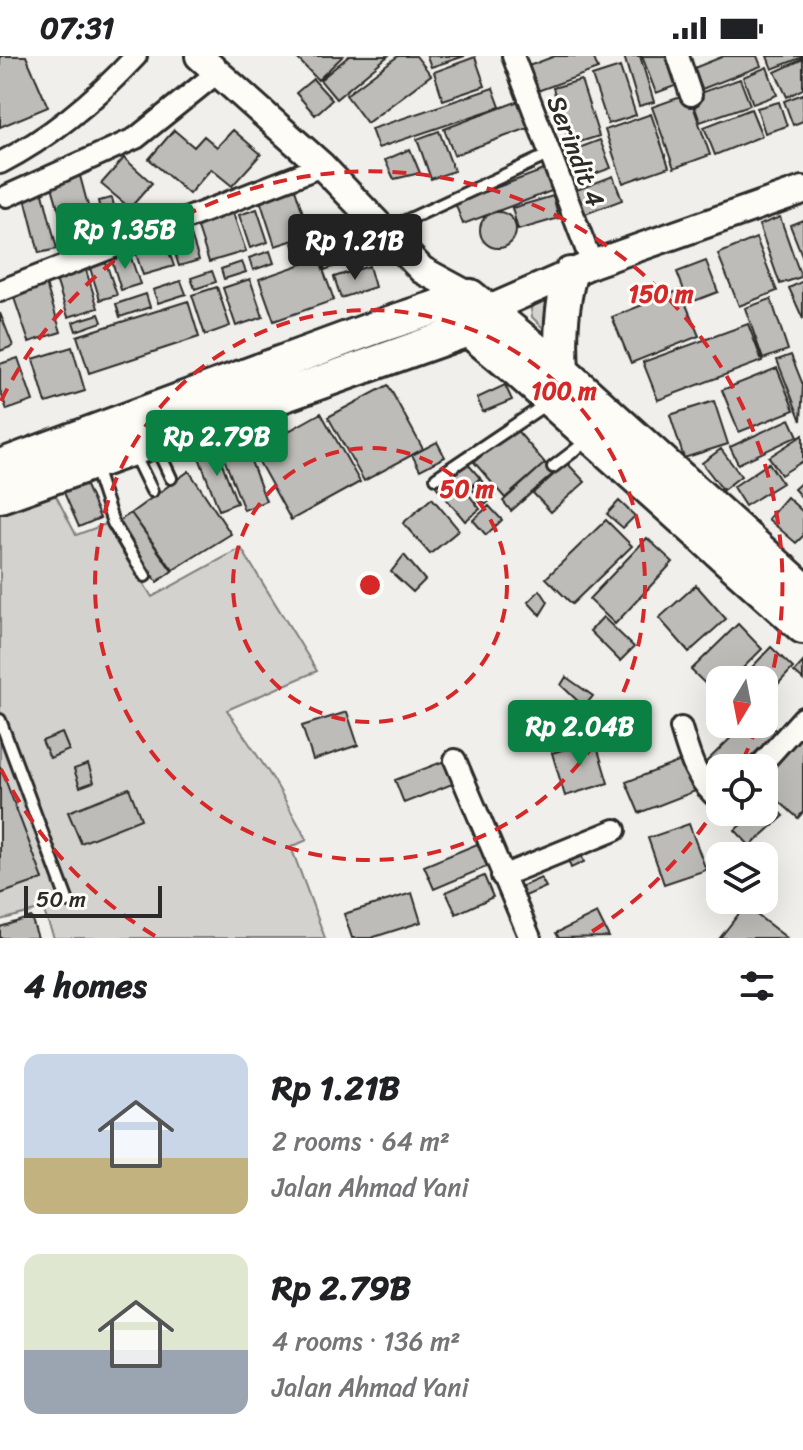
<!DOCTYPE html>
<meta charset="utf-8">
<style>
:root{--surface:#fff;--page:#f6f6f6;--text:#202124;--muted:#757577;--accent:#0b8043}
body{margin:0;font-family:Sriracha,sans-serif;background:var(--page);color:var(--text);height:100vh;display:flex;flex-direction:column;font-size:30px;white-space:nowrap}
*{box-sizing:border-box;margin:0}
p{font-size:26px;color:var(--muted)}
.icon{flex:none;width:44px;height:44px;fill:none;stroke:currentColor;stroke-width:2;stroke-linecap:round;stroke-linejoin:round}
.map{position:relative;height:882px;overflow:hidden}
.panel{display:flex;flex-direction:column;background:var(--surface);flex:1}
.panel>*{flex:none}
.needle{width:52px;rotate:190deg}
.buttons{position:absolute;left:706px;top:610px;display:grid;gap:16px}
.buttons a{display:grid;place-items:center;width:72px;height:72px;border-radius:16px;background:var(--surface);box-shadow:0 8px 32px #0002;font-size:40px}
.scale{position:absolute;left:24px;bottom:20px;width:138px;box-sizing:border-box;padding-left:8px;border:4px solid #2b2b2b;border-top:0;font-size:22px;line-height:28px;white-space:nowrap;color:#2b2b2b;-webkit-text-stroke:6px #fdfcf7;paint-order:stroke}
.price{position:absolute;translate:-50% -68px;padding:0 18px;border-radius:8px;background:var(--accent);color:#fff;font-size:26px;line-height:52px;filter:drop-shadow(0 2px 4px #0008)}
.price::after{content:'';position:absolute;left:50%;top:48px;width:24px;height:18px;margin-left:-12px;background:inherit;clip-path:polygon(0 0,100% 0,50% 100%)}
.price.selected{background:#222;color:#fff}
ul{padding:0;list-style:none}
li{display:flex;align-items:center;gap:24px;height:200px;padding:0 24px}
li span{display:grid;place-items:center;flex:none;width:224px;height:160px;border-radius:16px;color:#555}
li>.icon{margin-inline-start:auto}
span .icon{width:96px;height:96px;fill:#fffc;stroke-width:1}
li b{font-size:34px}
h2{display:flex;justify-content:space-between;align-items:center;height:96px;padding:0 24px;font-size:34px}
.status{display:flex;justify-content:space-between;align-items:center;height:56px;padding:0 40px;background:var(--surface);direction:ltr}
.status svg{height:22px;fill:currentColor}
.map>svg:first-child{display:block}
.green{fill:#d3d2cf;stroke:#7f7e7d;stroke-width:2}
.building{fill:#bdbcb8;stroke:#2b2b2b;stroke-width:2}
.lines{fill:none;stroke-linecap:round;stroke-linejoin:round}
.service-casing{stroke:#2b2b2b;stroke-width:16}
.minor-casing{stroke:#2b2b2b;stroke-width:26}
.tertiary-casing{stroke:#2b2b2b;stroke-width:32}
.primary-casing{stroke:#2b2b2b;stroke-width:38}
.service{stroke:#fdfcf7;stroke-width:10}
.minor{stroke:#fdfcf7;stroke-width:20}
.tertiary{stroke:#fdfcf7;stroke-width:26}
.primary{stroke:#fdfcf7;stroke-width:32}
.ring{fill:none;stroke:#d62828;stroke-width:4;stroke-dasharray:14 10}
.labels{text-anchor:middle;stroke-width:6;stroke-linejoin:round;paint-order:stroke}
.street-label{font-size:26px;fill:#2b2b2b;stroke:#fdfcf7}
.centre{fill:#d62828;stroke:#fdfcf7;stroke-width:4}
.ring-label{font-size:24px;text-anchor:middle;font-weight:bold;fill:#d62828;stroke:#fdfcf7;stroke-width:6;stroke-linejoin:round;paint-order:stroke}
</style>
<div class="status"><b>07:31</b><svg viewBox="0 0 49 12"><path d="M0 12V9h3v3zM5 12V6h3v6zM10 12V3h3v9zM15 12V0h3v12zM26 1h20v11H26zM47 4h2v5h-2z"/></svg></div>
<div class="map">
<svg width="803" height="882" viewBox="0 0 803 882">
<rect width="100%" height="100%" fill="#f0efeb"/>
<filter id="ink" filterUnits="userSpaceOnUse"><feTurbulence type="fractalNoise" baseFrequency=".0125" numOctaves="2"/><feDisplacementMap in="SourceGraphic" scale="16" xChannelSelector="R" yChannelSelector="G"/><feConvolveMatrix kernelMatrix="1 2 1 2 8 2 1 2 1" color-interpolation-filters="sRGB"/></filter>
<g filter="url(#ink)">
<path class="green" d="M556,245l-10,30 -14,-14 -1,-8 6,-6z
M52,432l24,47 30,-11 46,73 89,-49 76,123 -90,39 48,72 32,58 -16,7 34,91h-271l-11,-29 -43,11v-413z"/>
<path class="building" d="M0,0h26l22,51 -48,20z
M295,0h48l-25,24z
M349,0h39l-52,43 -16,-19z
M398,0h18l15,19 -64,48 -21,-28z
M427,0h38l-34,11z
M555,0h38l5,13 -66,24 -9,-25z
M624,0h16l14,46 -15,4z
M642,0h31l10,27 -27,10z
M724,0h33l4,10 -59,23 -8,-21z
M767,0h36v1l-31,12z
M475,1l10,29 -42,14 -9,-28z
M803,3v30l-16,8 -12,-25z
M620,11l16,48 -28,9 -16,-48z
M767,11l10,28 -24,9 -10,-27z
M313,23l19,21 -17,15 -19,-22z
M740,23l10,26 -50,17 -9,-26z
M581,24l18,56 -29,9 -17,-57z
M493,32l7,19 -122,41 -7,-19z
M689,38l21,61 -36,13 -22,-61z
M803,38v27l-10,4 -9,-24z
M524,43l10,27 -80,29 -10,-26z
M779,46l8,24 -22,7 -8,-25z
M751,53l11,27 -47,19 -11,-28z
M651,58l18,53 -46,16 -18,-53z
M174,74l20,17 10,-11 13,11 16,-17 28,24 -29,32 -21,-17 -22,25 -40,-35z
M439,75l15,40 -23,8 -14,-40z
M600,84l11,28 -41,15 -10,-28z
M410,93l10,24 -26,6 -9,-19z
M124,102l28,25 -22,25 -29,-24z
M549,112l8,21 -94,35 -8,-21z
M80,120l11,41 -28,8 -12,-42z
M613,120l9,24 -39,15 -9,-24z
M42,133l15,60 -18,4 -15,-59z
M295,133l15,46 -35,11 -15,-46z
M553,140l6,22 -41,12 -6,-22z
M112,142l5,19 -14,4 -5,-20z
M257,153l11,33 -18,6 -11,-33z
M480 174a18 18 0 1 1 36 0a18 18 0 1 1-36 0Z
M233,157l13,38 -37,11 -12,-37z
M780,161l21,60 -21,7 -21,-59z
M803,164v38l-13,-33z
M189,173l10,31 -20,6 -10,-31z
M351,173l11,27 -37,14 -8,-26z
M164,182l10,28 -31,9 -9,-27z
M309,182l4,13 -16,5 -4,-13z
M756,182l21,53 -38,15 -21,-52z
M270,195l4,12 -21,7 -4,-12z
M129,196l11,32 -19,6 -10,-32z
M319,202l15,42 -60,21 -15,-42z
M706,205l12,31 -29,11 -12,-31z
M242,206l4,10 -22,7 -3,-10z
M106,207l11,32 -17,5 -10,-32z
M84,208l14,44 -30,9 -14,-44z
M369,210l6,21 -34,11 -7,-21z
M212,215l4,11 -21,7 -4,-11z
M44,222l17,54 -32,10 -18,-53z
M250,223l13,38 -27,9 -13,-38z
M181,225l5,13 -28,9 -5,-13z
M803,225v38l-14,-31z
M217,231l13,39 -25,9 -13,-40z
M680,234l19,46 -68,27 -19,-46z
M146,238l4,13 -30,10 -4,-13z
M771,243l17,51 -25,9 -18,-51z
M188,245l11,36 -110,36 -12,-37z
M0,257l13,33 -13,5z
M99,258l3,8 -26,9 -3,-9z
M748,268l14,37 -104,39 -15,-38z
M72,291l13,44 -39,12 -13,-44z
M791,299l12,30 -2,36 -24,-61z
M18,302l15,43 -26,9 -7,-20v-26z
M777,312l17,42 -55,22 -17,-42z
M388,329l35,64 -59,32 -36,-64z
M505,329l7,15 -29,12 -6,-14z
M714,345l14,43 -44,14 -14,-43z
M321,357l39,69 -69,38 -38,-69z
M790,363l8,17 -60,28 -8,-17z
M514,371l31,36 -40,35 -31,-36z
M803,379v26l-22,14 -12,-18z
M243,384l23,61 -22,9 -24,-62z
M437,386l8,15 -25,13 -8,-15z
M215,389l22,58 -18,7 -22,-58z
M721,393l20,27 -18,14 -21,-27z
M467,407l13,15 -14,13 14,18 -15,12 -31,-37 16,-13 3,4z
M545,407l9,10 -43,38 -8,-10z
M567,407l18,19 -34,30 -18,-19z
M769,407l13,20 -37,23 -12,-19z
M189,415l42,63 -58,36 -42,-57z
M83,423l17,39 -21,9 -17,-39z
M480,423l15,17 -9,8 -15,-16z
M803,425v18l-9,-10z
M787,441l16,15v24l-7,7 -28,-24z
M432,442l27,32 -29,24 -27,-31z
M619,445l16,15 -12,12 -16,-14z
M489,450l13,14 -16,15 -13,-15z
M131,457l41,58 -15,11 -41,-59z
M606,464l26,26 -60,58 -26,-26z
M647,482l26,24 -58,62 -26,-25z
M404,499l21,25 -12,12 -22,-20z
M696,529l30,34 -37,33 -30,-34z
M540,534l8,12 -8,13 -12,-13z
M603,561l31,30 -14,14 -30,-30z
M738,568l24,25 -31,31h-11v11l-3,4 -26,-25z
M771,591l22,21 -29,31v-19h-24z
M803,606v18l-9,-8z
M566,621l27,19 -9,11 -23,-22z
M347,656l11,33 -45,15 -11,-34z
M764,663l13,13 -38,36h-19v10l-15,-15 40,-39h19z
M803,674v82l-5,6 -34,-30v-15z
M62,677l7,17 -19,8 -8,-17z
M595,684l13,43 -43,13 -13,-43z
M686,703l12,31 -59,23 -13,-31z
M447,704l8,23 -51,20 -9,-23z
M88,708l6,18 -14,5 -6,-18z
M0,710l43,113 -43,15z
M129,732l12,31 -60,24 -13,-31z
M769,744l15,16 -34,30 -15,-16 20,-18h9v-8z
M689,768l17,46 -42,14 -16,-46z
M482,786l9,23 -57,24 -10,-23z
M578,791l6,15 -13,6 -6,-16z
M484,820l9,21 -37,17 -10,-22z
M541,822l5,9 -23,10 -5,-9z
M412,837l9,29 -50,16h-19l-8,-24z
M745,850l42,32h-67z
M597,857l12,24 -50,1 -3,-5z
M31,861l7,21h-38v-11z"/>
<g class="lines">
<g class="service-casing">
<path id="service" d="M386,174l164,-76
M156,390l15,32
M134,398l18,37
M553,411l34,-26
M95,412l18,55 32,53
M436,422l110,-74
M0,664l68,182"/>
</g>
<g class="minor-casing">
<path id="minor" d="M513,0l79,208
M678,0l13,39
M0,107c53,-27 96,-64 136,-107
M7,140l129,-58 82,-66
M0,235l322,-125
M681,672c8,27 15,54 39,72
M455,704l75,178
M758,712l45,-50
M502,820l113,-46"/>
</g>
<g class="tertiary-casing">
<path id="tertiary" d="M199,0l123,110 100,104 48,26
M487,254l105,-46 211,-74"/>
</g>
<g class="primary-casing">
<path id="primary" d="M455,263l64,53 284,255
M562,315c-2,-34 -1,-64 8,-97
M0,410l377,-139 93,-31 92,75 241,218
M0,440l499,-177"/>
</g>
<use href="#service" class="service"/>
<use href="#minor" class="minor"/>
<use href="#tertiary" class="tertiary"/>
<use href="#primary" class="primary"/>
</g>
</g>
<g class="ring">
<circle cx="370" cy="529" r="137"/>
<circle cx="370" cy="529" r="275"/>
<path d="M757 670A412 412 0 0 1 740 710M719 747A412 412 0 0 1 585 880M155 880A412 412 0 0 1 1 713M1 345A412 412 0 0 1 765 646"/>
</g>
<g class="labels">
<g class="street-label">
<text transform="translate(576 95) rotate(69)" y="9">Serindit 4</text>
</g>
</g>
<circle cx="370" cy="529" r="12" class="centre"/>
<g class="ring-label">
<text x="661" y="246">150 m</text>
<text x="564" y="343">100 m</text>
<text x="467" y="441">50 m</text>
</g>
</svg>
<div class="buttons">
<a><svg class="needle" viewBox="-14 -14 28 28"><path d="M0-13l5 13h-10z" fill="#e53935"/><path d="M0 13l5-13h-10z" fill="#757577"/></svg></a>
<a><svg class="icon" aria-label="locate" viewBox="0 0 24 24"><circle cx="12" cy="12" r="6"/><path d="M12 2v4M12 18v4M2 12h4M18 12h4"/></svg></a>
<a><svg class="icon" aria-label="layers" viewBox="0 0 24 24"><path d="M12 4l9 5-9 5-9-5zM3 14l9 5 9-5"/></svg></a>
</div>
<div class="scale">50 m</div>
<b class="price" style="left:125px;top:215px">Rp 1.35B</b>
<b class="price selected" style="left:355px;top:226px">Rp 1.21B</b>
<b class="price" style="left:217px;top:422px">Rp 2.79B</b>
<b class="price" style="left:580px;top:712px">Rp 2.04B</b>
</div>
<section class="panel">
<h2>4 homes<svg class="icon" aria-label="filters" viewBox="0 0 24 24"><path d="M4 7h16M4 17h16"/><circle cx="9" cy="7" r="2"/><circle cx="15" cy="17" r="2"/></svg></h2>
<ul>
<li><span style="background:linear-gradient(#c9d6e8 65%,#c2b280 0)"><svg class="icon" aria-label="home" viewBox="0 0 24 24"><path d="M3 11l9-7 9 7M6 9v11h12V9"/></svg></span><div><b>Rp 1.21B</b><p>2 rooms · 64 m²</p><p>Jalan Ahmad Yani</p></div></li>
<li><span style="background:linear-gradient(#dfe7d0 60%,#9aa5b1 0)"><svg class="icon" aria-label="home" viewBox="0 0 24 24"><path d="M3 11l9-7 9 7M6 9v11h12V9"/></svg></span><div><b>Rp 2.79B</b><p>4 rooms · 136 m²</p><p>Jalan Ahmad Yani</p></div></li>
</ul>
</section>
